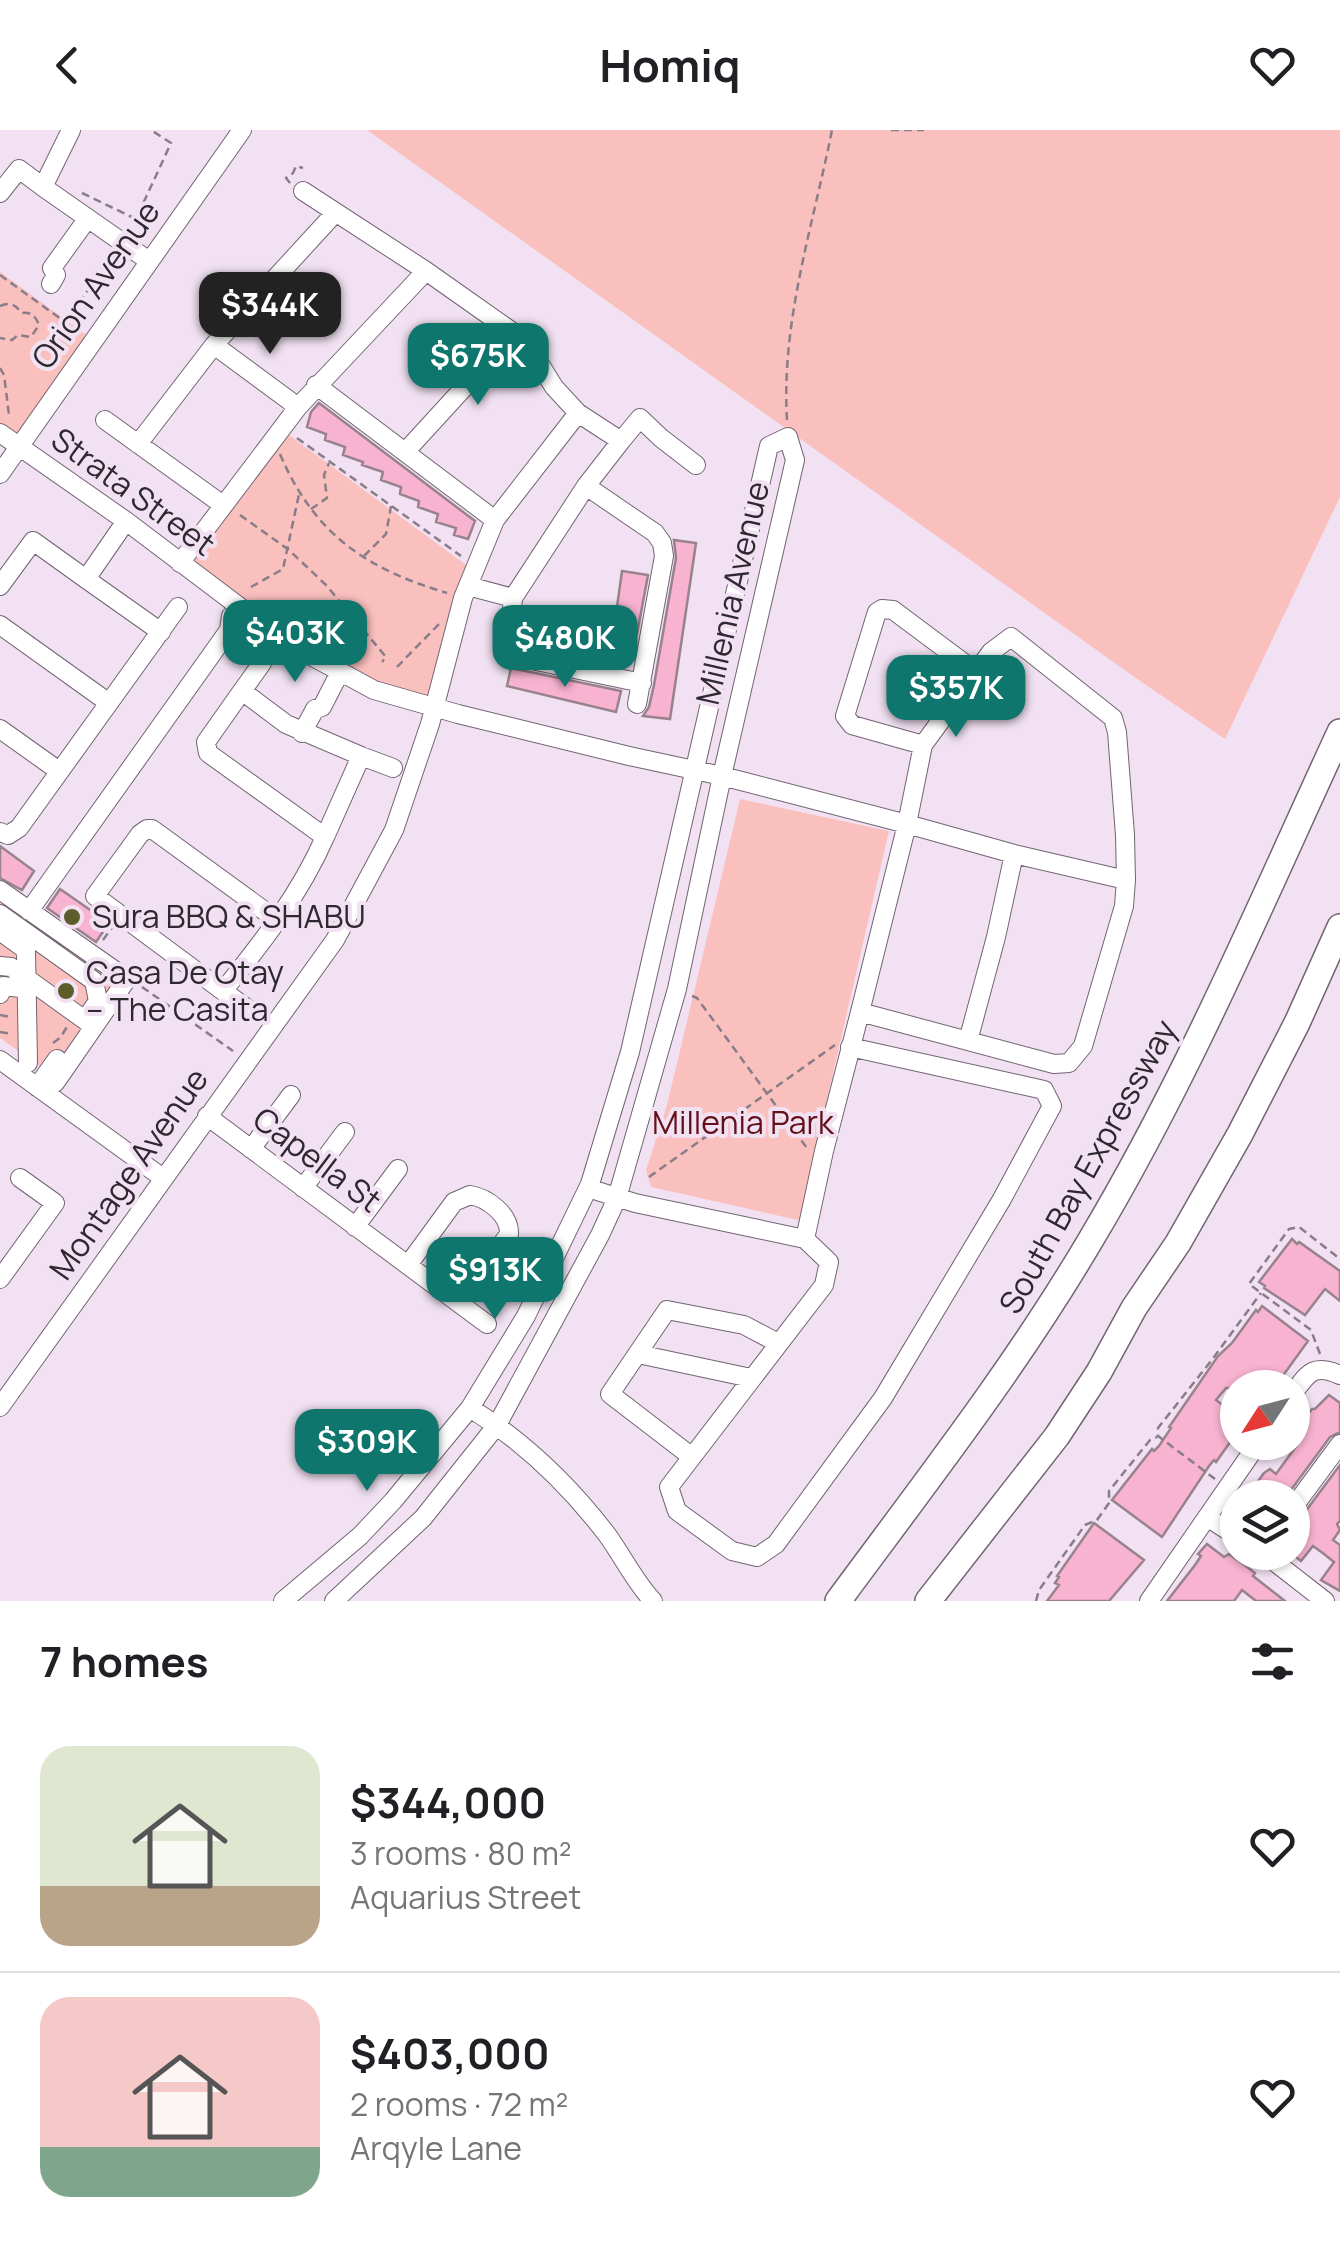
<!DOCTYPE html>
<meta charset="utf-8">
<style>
:root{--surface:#fff;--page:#f2f2f2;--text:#202124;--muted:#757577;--line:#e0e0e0;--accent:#0f766e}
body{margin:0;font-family:Manrope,sans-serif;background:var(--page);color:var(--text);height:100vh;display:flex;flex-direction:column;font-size:38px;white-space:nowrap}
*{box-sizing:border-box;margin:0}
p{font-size:32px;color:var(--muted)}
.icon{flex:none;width:55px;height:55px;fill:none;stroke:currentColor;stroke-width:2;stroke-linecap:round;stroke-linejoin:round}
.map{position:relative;height:1471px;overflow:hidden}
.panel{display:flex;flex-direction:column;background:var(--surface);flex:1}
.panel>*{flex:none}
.needle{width:65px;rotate:234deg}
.controls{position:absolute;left:1220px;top:1240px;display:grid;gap:20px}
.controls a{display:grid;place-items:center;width:90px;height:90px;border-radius:50%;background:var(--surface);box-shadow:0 2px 8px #0004;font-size:50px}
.price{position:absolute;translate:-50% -85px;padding:0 22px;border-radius:20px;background:var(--accent);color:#fff;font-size:32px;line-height:65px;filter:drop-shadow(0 2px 5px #0008)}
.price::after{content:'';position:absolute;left:50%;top:60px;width:30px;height:22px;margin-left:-15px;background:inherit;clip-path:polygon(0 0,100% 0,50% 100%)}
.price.selected{background:#222;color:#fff}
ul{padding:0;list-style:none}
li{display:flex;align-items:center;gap:30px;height:250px;padding:0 40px}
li+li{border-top:2px solid var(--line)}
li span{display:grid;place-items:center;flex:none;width:280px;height:200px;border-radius:30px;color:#555}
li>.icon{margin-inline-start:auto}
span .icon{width:120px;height:120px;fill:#fffc;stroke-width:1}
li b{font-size:42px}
h2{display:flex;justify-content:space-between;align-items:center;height:120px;padding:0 40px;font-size:42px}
header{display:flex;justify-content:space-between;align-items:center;height:130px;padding:0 40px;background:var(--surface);font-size:45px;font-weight:700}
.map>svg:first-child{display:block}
.green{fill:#fac0be}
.building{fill:#f8b3d0;stroke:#98838c;stroke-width:2.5}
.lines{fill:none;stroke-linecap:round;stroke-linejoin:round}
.minor-casing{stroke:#726473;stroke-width:20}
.highway-casing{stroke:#726473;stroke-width:28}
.path{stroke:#887d89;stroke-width:2.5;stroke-dasharray:8 5;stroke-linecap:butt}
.minor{stroke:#fff;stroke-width:18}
.highway{stroke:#fff;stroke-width:25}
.poi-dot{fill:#5c5d2b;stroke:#f1e1f2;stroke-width:4}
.labels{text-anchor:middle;stroke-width:8;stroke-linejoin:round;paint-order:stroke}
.street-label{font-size:32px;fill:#2e282f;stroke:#f1e1f2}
.poi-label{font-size:32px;fill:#2e282f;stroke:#f1e1f2;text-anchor:start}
.park-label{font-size:32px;fill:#621119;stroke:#f1e1f2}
</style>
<header><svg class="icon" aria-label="back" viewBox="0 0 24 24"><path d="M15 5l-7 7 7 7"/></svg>Homiq<svg class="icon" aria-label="heart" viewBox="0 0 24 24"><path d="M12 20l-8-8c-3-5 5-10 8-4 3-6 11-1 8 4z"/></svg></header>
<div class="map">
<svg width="1340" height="1471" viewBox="0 0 1340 1471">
<rect width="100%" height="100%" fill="#f1e1f2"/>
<path class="green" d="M367,0h973v367l-115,242 -92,-63z
M0,142l93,68 -73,107 -20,-14z
M281,299l192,141 -39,137 -60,-17 -194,-127z
M740,669l149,32 -65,281 -21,103 -5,5 -147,-33 -5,-17 21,-65z
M0,763l118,85 -63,99 -55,-39z"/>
<path class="building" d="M319,273l156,118 -7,18 -14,-4 2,-7 -20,-6 2,-8 -20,-7 1,-6 -19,-7 1,-7 -20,-7 2,-8 -21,-7 1,-3 -20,-7 2,-8 -20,-7 1,-6 -19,-7 4,-15z
M674,410l22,3 -26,176 -27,-3 6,-9 5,-22 22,-127z
M622,441l26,4 -11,59 -4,-1 -8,34 -104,-22 2,-23 89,21z
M511,538l110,23 -5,21 -109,-26z
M0,716l34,25 -12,19 -22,-12z
M60,759l49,34 -13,19 -49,-34z
M1292,1109l5,5 2,-2 41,29v30l-15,-12 -20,26 -41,-27 1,-2 -6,-4z
M1262,1176l46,35 -34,47h-48l-10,12 22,16v15l-22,31 -2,-2 -5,6 -47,71 -50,-37 40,-51 2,2 5,-5 12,-18 -2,-1 49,-71 14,-13 24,-33 2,2z
M1329,1265l11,8v29l-10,5 -45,61h-39l18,-25 6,-4 6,5 24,-33 -5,-4 2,-2 -2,-4 17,-22h3z
M1340,1335v56l-3,3 3,6 -7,10 7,5v46l-19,-11 13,-18 -10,-8 -11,-8 -12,15 -9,-7v-30l10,-8z
M1094,1393l50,37 -35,41h-62l12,-16 -4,-2 4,-6 -2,-1z
M1207,1414l17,13 5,-3 14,10 12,9 -2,3 32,25h-29l-14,-11 -8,11h-67l28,-36 6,-9 -3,-2z"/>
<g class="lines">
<g class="minor-casing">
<path id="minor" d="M71,0l-28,57 106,74
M303,61l123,80 88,62 19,20 21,34 24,26 43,28 -35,45 -73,112 -45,-12
M0,63l19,-24 24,18
M51,154l5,-9 -4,-7 36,-50
M214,215l84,62
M316,255l179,135
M105,290l118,85
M0,303l126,88 147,111 29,19 72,39 84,24 171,42 93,20 185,48 107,30 112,26 -2,26 -41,140 -14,17 -15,1 -194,-52 -36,139 -19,88 -170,-36 -47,-15
M621,311l19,-23 21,20 35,27
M138,314l76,-99 121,-132
M406,321l108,-118
M0,344l242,-344
M586,356l69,47 7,10 2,13 -27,148
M180,433l118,-156 128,-136
M86,449l75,53
M0,456l33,-45 53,38 40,-58
M513,468l-5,57 134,28
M0,495l109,78
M242,561l20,-28
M0,599l59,42
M302,603l13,-24 7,-2 18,-35
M923,615l-71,-20 -7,-9 32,-104 5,-3 11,1 83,62
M361,626l32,12
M0,702l8,3 11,-7 159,-221
M0,760l127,89 -72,104
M29,781l200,-281 2,-14
M0,784l94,67 4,20 -11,16
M277,790l-125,-91h-5l-7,5 -45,62 128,95c39,-48 77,-97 102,-154l-117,-84 -2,-11 36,-51 44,33 75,32 -36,81
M0,801l26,19 2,113
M0,836l11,1 82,59
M223,861l29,21
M0,864l3,-8 27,3v-8
M860,882l47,-188 16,-79 68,-93 20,-15 102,81 4,14 8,103 1,45
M968,911l28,-104 18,-83
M0,930l163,118
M37,957l20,-28
M207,986l280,208
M251,1019l40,-54
M303,1058l42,-56
M355,1097l43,-58
M805,1109l24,23 -5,23 -155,202 8,24 55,40 25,6 19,-13 107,-146 119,-199 50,-93 -8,-16 -194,-43
M408,1135l46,-63 16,-7c18,3 40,20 39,39l-49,70
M0,1149l55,-76 -35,-25
M638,1224l113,24
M1292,1265c16,-22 21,-32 48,-20
M0,1277l335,-467 59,-110 36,-106 33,-126 32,-78 83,-107
M470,1278c53,33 100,78 138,128 15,21 27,46 45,65
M692,1327l-82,-63 57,-84 77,15 34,18
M1292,1379l48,-65
M1207,1387l31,20
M1262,1422l63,49
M283,1471l77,-65 33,-35 77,-93 56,-92 64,-132 40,-132 139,-606 19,-9 7,23 -73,316 -45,213 -60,209 -17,37 -103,190 -74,93 -89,83
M1149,1471l110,-159"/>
</g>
<g class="highway-casing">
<path id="highway" d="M838,1471c87,-118 177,-233 252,-360 97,-162 171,-338 250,-509
M928,1471l129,-165 42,-64 35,-64 44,-65 62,-109 57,-111 43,-96"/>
</g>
<path class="path" d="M891,0h33
M290,53l-4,-5 7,-5 3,-7 7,2
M82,63l54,26 35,-76 -20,-13
M0,145l65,47 49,-68
M0,176c9,-4 16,-2 21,7 10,-1 14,2 18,12l-8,12 -13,-2 -6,5 -12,-2
M0,238l4,7 5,40
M787,290c-6,-99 26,-194 45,-290
M297,308l164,118
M280,324c34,80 86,115 167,139
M311,379l16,-11 -3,-23 5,-12
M240,385l49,35 37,35 60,72 -4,5
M364,426l22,-22 5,-28
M251,457l32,-18 16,-75
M397,537l42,-43
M103,810l10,-14
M142,857l91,64
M692,866l5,2 110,150
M0,885l11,2
M0,902l13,2
M53,913l7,-5 7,-11
M649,1047l186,-132
M1320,1224l-9,-24 -62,-46 40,-55 10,-2 41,32
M1215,1349l-57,-43v-8l53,-67 50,-68
M1036,1471l3,-11 46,-65 12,-5 12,-17v-12l41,-51 7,-3"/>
<use href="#minor" class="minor"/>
<use href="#highway" class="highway"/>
</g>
<g class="poi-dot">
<circle cx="72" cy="787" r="10"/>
<circle cx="66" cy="861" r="10"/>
</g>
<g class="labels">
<g class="street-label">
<text transform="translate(96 155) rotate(-55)" y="11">Orion Avenue</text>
<text transform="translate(133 362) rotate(36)" y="11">Strata Street</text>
<text transform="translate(733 463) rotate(-77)" y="11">Millenia Avenue</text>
<text transform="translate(317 1030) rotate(37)" y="11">Capella St</text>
<text transform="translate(1088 1037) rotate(-61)" y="11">South Bay Expressway</text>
<text transform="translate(129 1044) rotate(-55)" y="11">Montage Avenue</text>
</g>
<g class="poi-label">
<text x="92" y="798">Sura BBQ &amp; SHABU</text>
<text x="86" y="854">Casa De Otay<tspan x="86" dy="37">– The Casita</tspan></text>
</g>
<g class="park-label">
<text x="743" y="1004">Millenia Park</text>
</g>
</g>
</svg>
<div class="controls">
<a><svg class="needle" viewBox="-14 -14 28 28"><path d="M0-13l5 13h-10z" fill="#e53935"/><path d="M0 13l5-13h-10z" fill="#757577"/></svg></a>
<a><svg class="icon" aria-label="layers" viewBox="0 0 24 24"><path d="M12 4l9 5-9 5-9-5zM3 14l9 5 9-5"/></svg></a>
</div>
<b class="price selected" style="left:270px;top:227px">$344K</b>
<b class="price" style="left:478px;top:278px">$675K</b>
<b class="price" style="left:295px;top:555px">$403K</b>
<b class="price" style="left:565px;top:560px">$480K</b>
<b class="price" style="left:956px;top:610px">$357K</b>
<b class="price" style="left:495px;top:1192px">$913K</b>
<b class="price" style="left:367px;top:1364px">$309K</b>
</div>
<section class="panel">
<h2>7 homes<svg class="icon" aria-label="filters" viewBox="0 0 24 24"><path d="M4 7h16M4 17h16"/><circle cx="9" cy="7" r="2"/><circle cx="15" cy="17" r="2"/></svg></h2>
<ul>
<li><span style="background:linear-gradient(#dfe7d0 70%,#b9a48a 0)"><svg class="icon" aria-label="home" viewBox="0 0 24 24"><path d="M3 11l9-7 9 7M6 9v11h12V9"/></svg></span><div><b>$344,000</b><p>3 rooms · 80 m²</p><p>Aquarius Street</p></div><svg class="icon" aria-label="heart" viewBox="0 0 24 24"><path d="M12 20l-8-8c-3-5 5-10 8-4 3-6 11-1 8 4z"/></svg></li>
<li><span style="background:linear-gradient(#f6c9c9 75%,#7fa58c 0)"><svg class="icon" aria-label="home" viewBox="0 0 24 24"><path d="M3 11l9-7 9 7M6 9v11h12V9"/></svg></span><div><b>$403,000</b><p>2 rooms · 72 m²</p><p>Arqyle Lane</p></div><svg class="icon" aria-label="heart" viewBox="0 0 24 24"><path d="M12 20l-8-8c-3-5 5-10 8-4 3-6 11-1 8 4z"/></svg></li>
</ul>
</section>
